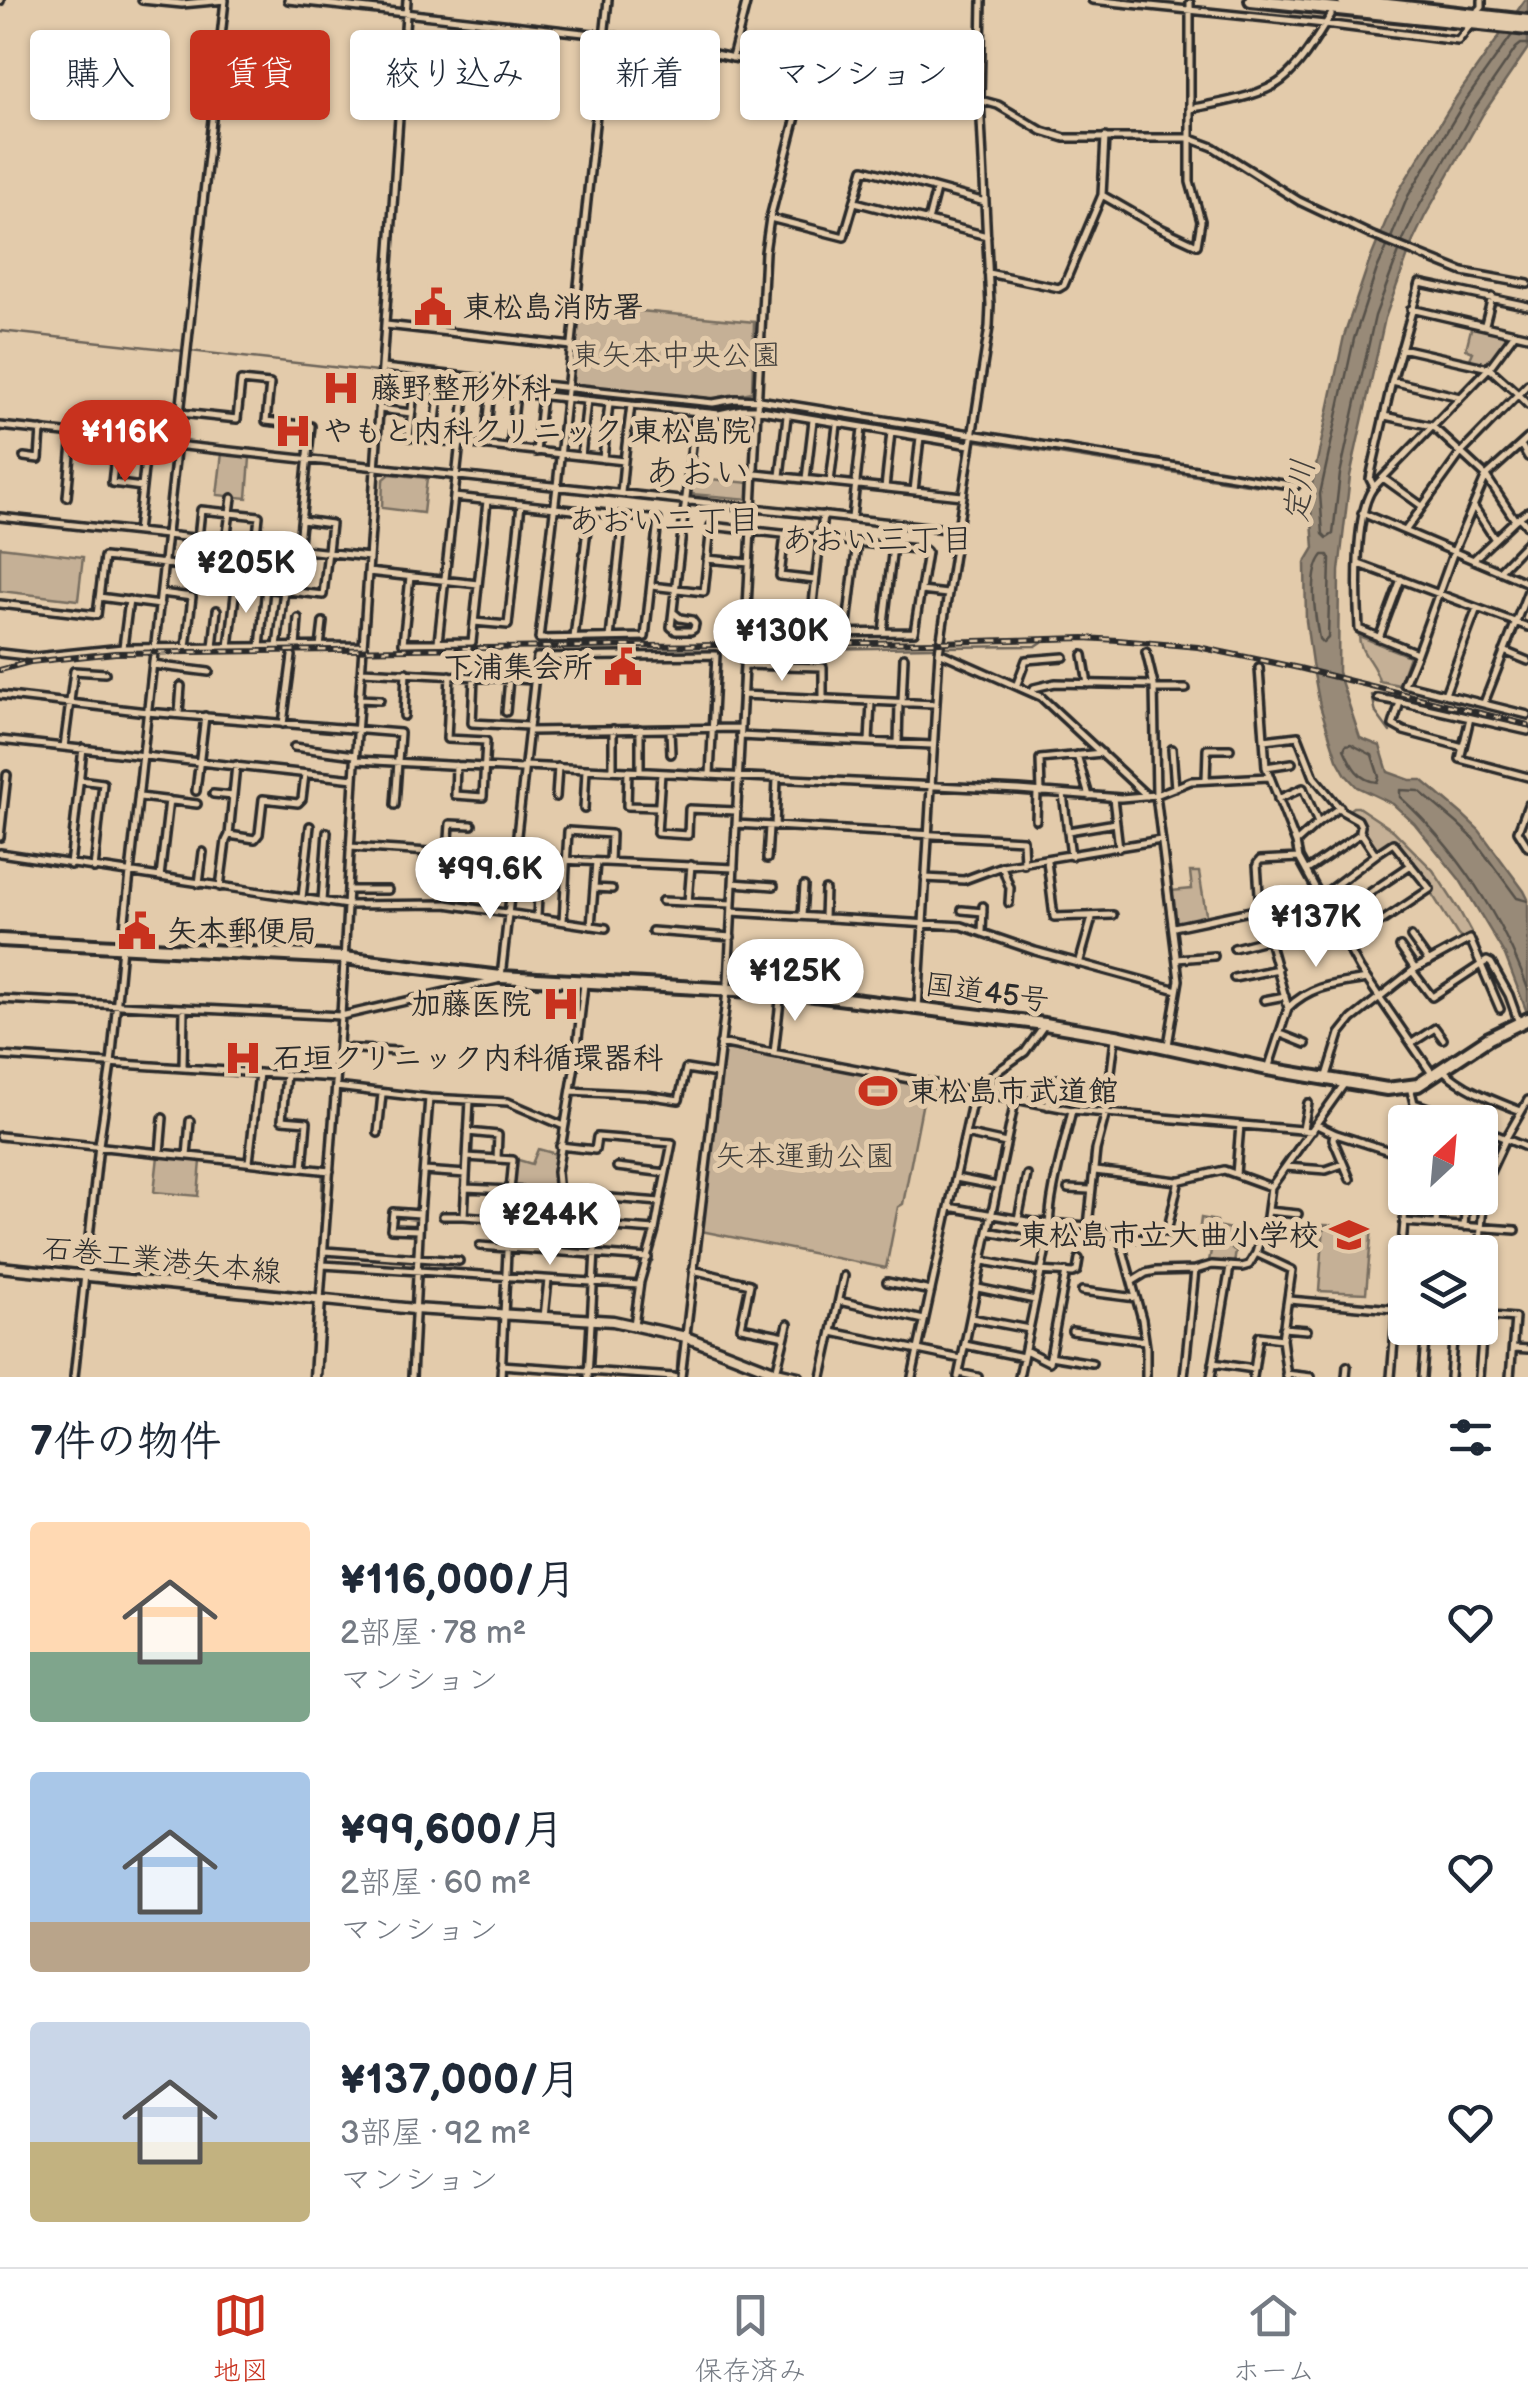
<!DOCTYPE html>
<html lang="ja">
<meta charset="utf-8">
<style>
:root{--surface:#fff;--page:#f2f2f3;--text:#1f2937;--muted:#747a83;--line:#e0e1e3;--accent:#c8321e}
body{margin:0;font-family:"Balsamiq Sans","Klee One",sans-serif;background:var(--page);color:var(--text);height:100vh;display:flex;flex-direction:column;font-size:38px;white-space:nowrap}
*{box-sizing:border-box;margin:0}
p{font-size:32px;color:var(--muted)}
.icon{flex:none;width:55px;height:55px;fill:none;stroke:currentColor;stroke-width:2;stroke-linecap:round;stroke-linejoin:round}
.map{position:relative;height:1377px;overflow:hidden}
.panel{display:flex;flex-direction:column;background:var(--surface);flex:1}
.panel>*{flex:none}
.hud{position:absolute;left:30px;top:30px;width:1000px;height:90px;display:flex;gap:20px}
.needle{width:65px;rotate:26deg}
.fabs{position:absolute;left:1388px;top:1105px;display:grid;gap:20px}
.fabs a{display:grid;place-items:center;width:110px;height:110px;border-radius:10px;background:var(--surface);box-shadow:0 2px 8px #0004;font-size:50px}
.price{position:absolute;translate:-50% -85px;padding:0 22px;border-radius:35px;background:#fff;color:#222;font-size:32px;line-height:65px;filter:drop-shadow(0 2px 5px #0008)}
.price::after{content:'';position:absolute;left:50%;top:60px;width:30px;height:22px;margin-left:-15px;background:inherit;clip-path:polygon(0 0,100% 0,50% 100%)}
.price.selected{background:var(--accent);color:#fff}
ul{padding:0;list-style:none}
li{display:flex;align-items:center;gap:30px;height:250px;padding:0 30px}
li span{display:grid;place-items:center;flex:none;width:280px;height:200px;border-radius:10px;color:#555}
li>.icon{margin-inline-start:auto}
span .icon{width:120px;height:120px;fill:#fffc;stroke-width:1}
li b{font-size:42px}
h2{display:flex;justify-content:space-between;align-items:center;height:120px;padding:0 30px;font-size:42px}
.tag{padding:0 35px;border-radius:10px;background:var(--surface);box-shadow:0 2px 8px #0004;font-size:35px;line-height:90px}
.tag.selected{background:var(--accent);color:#fff}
.menu{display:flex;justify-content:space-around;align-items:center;height:140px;border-top:2px solid var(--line);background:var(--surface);font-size:28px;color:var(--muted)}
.menu a{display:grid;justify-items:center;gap:5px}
.menu .selected{color:var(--accent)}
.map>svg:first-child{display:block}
.green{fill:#c5b096;stroke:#786e60;stroke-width:2.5}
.water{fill:#988a78;stroke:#6c6459;stroke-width:2.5}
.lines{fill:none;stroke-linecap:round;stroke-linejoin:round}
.shore{stroke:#57514a;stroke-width:2.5}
.stream{stroke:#6c6459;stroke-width:2.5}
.minor-casing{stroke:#2b2b2b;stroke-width:12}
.major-casing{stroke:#2b2b2b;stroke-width:15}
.highway-casing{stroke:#2b2b2b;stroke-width:18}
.minor{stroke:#e3cbab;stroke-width:5}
.major{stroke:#e3cbab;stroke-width:8}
.highway{stroke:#e3cbab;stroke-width:10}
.rail-casing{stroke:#2b2b2b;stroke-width:6}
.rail{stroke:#e3cbab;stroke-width:2.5;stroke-dasharray:8;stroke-linecap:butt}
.labels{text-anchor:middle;stroke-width:10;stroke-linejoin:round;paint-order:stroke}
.poi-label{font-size:30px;font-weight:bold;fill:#2b2b2b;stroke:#e3cbab;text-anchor:start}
.park-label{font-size:30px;fill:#423f3b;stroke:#e3cbab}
.street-label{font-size:30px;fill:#2b2b2b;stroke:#e3cbab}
.water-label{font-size:32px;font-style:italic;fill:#413e3a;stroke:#e3cbab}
.neighbourhood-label{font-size:32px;fill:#2b2b2b;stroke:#e3cbab}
.quarter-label{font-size:35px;fill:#2b2b2b;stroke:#e3cbab}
</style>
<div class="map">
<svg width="1528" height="1377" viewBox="0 0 1528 1377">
<rect width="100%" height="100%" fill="#e3cbab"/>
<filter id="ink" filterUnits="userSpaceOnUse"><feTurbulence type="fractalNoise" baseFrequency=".01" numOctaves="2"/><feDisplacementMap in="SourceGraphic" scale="20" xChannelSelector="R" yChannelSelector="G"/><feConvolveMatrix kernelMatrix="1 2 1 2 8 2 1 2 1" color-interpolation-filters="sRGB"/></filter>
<g filter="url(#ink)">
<path class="green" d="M578,305l176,17 -2,70 -36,7 -147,-15z
M1472,325l41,10 -28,29 -16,-3 4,-9 -7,-3z
M222,453l28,5 -3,40 -30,-3z
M390,474l37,4 -4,35 -41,-5 1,-28z
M691,477l59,6 -1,16 -58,-5z
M0,547l83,10 -5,43 -78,-9z
M1359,636l50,20 -10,29 -20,-4c-3,-17 -20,-28 -20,-45z
M1353,807h5l36,24 39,39 26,40 19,35 -10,1 -11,-12 -43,-69 -23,-24 -12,11 -17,-24v-7l-4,-4 -8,-3 -1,-4z
M1190,872h9l8,48 -32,4 -5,-33 22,-2z
M723,1046l87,15 116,25 -23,118 -5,3 -12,61 -185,-37z
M538,1149l18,5 -2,34 -3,2 -35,-2 -2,-2 1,-27 17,5z
M158,1156l43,5 -3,35 -44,-4z
M1201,1218l16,3v5l18,4 -3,19 4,1 -2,14 -25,-3 2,-10 -14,-3z
M1324,1225l48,2 -6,66 -47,-2z"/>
<path class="water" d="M1525,0h3v48l-45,66 -58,102 -12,25 -28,77 -35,158 -11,95 -1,101 22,66 20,8 8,26 22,8h12l41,35 16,15 45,61 4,8v116l-23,-60 -45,-75 -46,-57 -21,-19 -36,-17 -11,-12 -9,-16 -17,-53 -8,-43 -6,-42 -1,-58 9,-15 -4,-54 34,-158 24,-71 30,-73 59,-96z"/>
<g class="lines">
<path class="shore" d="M1391,238l17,-42 57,-95 47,-66
M1402,242l14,-30 58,-103 42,-61 5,-4h7
M1387,247l-10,22 -23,70 -34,155 3,40 4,4 6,-4 7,-60 35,-158 24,-64
M1323,555h5l2,4 -2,79 -5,5 -4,-4c-4,-23 -11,-66 4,-84z
M1351,744l21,11 7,22 -2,5c-18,-1 -26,-17 -33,-33l2,-4z
M1528,901l-11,-3 -45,-61 -15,-14 -38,-32 -19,-1v7c56,51 102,120 128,192"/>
<path class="stream" d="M0,331l184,20
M190,351l187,21
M390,373l172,19
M571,392l140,16 29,-4 14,1
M763,406l204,33
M977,441l182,29
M1164,471l96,15
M944,647l92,-1 6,-4
M750,650l185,-3
M1372,695l4,18 14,19
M736,724l4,-75
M0,1132l323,34 -2,47
M677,1368l1,-16"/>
<g class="minor-casing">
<path id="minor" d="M142,0l40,4 43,-4
M288,0l367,41 152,33 162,23 29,8 44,26 23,7h124l24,9 86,54 72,34 92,37 65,12
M1092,0l233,24 133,17 10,-13
M0,1v-1
M1479,10l3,-3v-7
M732,58l15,-58
M1190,109c26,-6 71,-12 92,-29 20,-16 35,-43 49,-65
M1102,195l54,31 41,19 4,-24 -11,-39v-179
M855,202l132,34
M770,218l74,19 20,-68 121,33
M928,221l8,-31
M988,273l71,15 5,-3 38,-90 3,-58
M1528,306l-108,-23 -28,98 -20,88 -2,10 4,8c-20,24 -17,109 -15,142l58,24 -13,31 124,31
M1411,309l117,27
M1485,324l7,-27
M386,325l186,21
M1401,348l88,20 29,26
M383,368l330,35 23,-4 23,1 537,86
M1392,381l68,16
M415,382l216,23 -7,56 -215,-24z
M1518,395l10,10
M631,405l88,9 23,-5h13l215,36
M380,409l31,4
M181,413l56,6 4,-38 29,3 -4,37 45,5 -17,165
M1385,416l47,10 54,50 29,44
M0,426l956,104
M117,439l-5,44 30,4
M434,440l6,-55
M1521,445l7,12
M485,446l6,-56
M510,449l6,-56
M536,452l6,-57
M581,456l6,-56
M24,457l15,2 2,-29
M603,459l6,-56
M756,474l206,22
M780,476l7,-60
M1383,478l39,28
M806,479l7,-59
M830,482l7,-57
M1374,487l115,-119 26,-35
M885,488l6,-56
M914,491l6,-54
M621,493l3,-32
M67,497l6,-63
M454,497c68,7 136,15 204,23l-13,117 -106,2c6,-51 12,-102 18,-153l51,-486
M1474,507l20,31
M1362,513l166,70
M0,517l369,40
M1519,517l9,10
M852,518l10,-90
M1405,531l56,-78 67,-69
M137,532l10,-90
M785,534l-5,42 35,4
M198,538l3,-28 58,6 -3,29
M226,541l6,-43
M707,559l42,4
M1473,560l42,-40 13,-9
M1359,564l169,63
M1499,571l29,-30
M368,572l110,12
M410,577l-7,66 69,-1 15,-141
M237,585l86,10 8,-71 -29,-4
M651,586l53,6 7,-66 214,24 2,2 -13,80 -104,1c4,-39 8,-78 13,-118
M921,591l26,3
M161,593l31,4 -6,50
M99,597l61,8
M0,604l97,11 7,-58 105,12 3,-29
M673,612l7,6 12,2 3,4 -1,5 -3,2h-15l-5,-4 25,-216
M474,622l34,3 13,-121
M883,632l10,-86
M846,633l11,-91
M574,638l15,-126
M610,638l13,-121
M1379,638l22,-59
M438,642l28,-255
M123,647l6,-47
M213,647l4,-37
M229,647l12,-104
M260,647l10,-101
M277,647l7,-57
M296,647l2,-29
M320,647l3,-25
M1504,651l24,10
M939,652l102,45 106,99
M1146,652l8,33 2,110 23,185 -11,65
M0,653l35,4 88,-9 240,-2
M1417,653l37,-102 32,-75 42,-38
M1083,655l5,29
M153,665l56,7
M744,665l79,2v32
M1259,668l7,99 30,76 3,15 61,111 73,106
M362,671l172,9
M450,675l-3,64 39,2 -3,56 -28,-2 1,-30
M474,677l-2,46 56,3
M1017,684l9,-24 38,-3
M1154,689h32
M1033,692l1,-4 21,-5 99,2
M1445,694l32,-86
M0,695l147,17 253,21 -5,72
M743,695l191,9
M1378,698l22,4
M360,699l20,1
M902,703l2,-46
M1484,703l44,-112
M506,712l3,-34
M179,713l2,-27
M404,716l2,-44
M1470,718l-10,41 68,18
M283,724l9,-68
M613,729v41
M640,729v42
M670,729l1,25
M529,731l212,-3
M740,736l192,9
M0,740l354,39
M1264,740l34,-4 16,41 28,34 16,9 3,6 -1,5 14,21 4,1 15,-10 37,46 -84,56
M869,742l2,-40
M898,744l1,-41
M64,747l10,-76 31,2
M294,747l61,8
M1463,747l-59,-16 -11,-6 7,-23 128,29
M1172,749l3,39
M1077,755l12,41
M357,760l164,9 4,-3 494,24 102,8 35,-3 35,-14 78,-4
M1266,767l26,-4
M628,771l-1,35 31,1
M661,773l-4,60 31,2 1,-26 47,2
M80,780l23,3 -9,86
M1206,780l1,-31h23
M196,791l9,-75
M1041,793l-1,-34 62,-6
M213,794l20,2
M1063,794l8,62
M140,797l57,7
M556,797l2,-30
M1113,798l6,50
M1278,799l25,-11 15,35
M1528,805l-10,26 10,16
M584,809l2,-40
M1036,820l1,-27
M736,824l287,16 1,24
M775,826l2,-47
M1068,831l48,-8
M229,835l26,4 4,-5 4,-35 35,4 4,-4 3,-25
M0,837l7,-62
M1296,843l22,-20 22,-16
M350,847l190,12 194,9
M0,853l347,52 99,-1 160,24
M448,854l2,-30 22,1
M767,859l2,-32
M1047,861l7,56 59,-2
M70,865l13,-117
M1002,866l8,22 -1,15
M1306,871l55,-38
M160,877l9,-77
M925,878l39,2 38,-14 159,-26
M424,879l1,-27
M733,883l41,3
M199,884l4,-32
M220,887l6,-46 3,-6 7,-70
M595,888l17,1
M348,890h40
M302,898l8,-72
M322,901l5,-69
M662,901l70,3
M688,902l3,-37
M962,910l21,2
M732,912l230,14 73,25 142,39
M537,916l3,-57
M802,916l2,-30
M824,917l1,-27
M1331,919l80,-54
M563,921l5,-90 43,3 -1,28
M591,926l5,-64
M1174,927l147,-31 57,-43
M652,931l79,6
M982,933l1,-27
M1411,937l18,25
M1400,947l15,22
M1234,948l35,-9
M1177,959l37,-3
M1079,964l13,-46
M1482,964l5,-3 4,2 18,32 10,28
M1413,972l19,25 50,-33
M1234,978l44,-9
M0,999l341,17 156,-36 4,-3 36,-320 179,-2 -6,120
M1264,1000l21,-4
M918,1008l21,-356 50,-325 1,-22 -10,-206 2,-99
M1288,1008c23,-23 48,-24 79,-29
M1281,1034l25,10
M1115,1039l-9,73 -10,38 -8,76 31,10 23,83 4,28v30
M720,1043l352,67 240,21
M1412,1043l23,-15 8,11
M339,1048l59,3
M774,1053l7,-61
M0,1056l336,22
M183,1068l1,-60
M1268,1069l20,-61 -28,-100 -3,-44 3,-4 39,-2
M1442,1069c22,21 51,31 79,42
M286,1074l-4,46 25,2 -4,46
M1327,1076l13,-42 12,-15 63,-50 55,-30 30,70
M336,1087l93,11 -9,116 -8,163
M1410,1087l4,16 -2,19
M571,1091l75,4 33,5 7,-31 31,5
M429,1098l79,4 56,24
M470,1100l-6,116 191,14 -15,52 -6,43
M1414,1103l53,19
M1048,1106l4,-23 6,-4 20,4
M1317,1125l19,9 69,22
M1480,1128l48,20
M1303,1129l5,-26
M468,1132l30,3 -1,24
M378,1133l4,-39
M1334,1133l-1,6 17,40
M965,1134l41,9
M0,1136l330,35
M560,1146l35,4 2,-13 75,6 -12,59
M160,1153l3,-35
M187,1156l3,-35
M249,1162l10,-89
M617,1167l49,6
M1286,1167l40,3 17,-6
M424,1171l42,3
M1095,1171l82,10 47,-11 47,17
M1236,1174l4,-49
M956,1178l41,8
M465,1188l45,2 3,-30 -46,-3
M1068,1189l22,1
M559,1194l-2,-22 18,-107 9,-81
M598,1197l62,5 -5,28
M949,1207l84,15 55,4
M1268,1211l30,3
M443,1216h21
M1018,1219l9,-44
M1404,1222l112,8
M1436,1224l2,-26
M1464,1227l2,-29
M419,1230l-28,-1 2,-17 27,2
M988,1231l41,8 4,-17
M1167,1232l17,3
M1119,1236l26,3 2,-11 20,4 12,-52
M480,1246l168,12
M325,1251l134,10
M553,1251l1,-27
M1479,1252l6,-69 21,-45 22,-38
M1258,1254l34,16 -10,69 5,38
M983,1261l54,10 36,2 4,-2 2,-12
M323,1265l316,20
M693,1270l57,14 -9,43 44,9 -9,36
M1133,1281l13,-8 10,-2 39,-1 17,-5 30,2 7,-2 7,-12 11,-36 4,-30 74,-104
M887,1282l44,9
M978,1288l57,12
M1082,1291l54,7
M320,1299l21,-283 13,-237 53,-779
M1289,1300l116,10
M839,1301l85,19
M1480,1315l35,3 -5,59
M544,1317l4,-37
M971,1318l58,11
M1283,1328l24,2
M1072,1331l73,10
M832,1332l129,27
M785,1336l3,-12
M965,1345l58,12
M1514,1348l14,1
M1025,1350l24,12 17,-90
M1050,1356l42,7
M1213,1363l41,6
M501,1365l173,12
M959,1373l19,4
M1286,1374l25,3
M74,1377l25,-232 12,-81 11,-117 103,-947
M501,1377l9,-187 88,7 -10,180
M681,1377l47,-394 37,-731 5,-34 37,-144
M822,1377l22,-101
M912,1377l59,-270 20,-31 34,-24 20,-28
M958,1377l57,-276
M1019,1377l31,-147c-4,-25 16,-91 22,-120
M1184,1377l11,-107
M1211,1377l19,-110
M1253,1377l6,-41 23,3
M1346,1377l1,-11
M1391,1377l15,-179
M1422,1377l4,-49
M1450,1377l4,-49
M1479,1377l5,-62"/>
</g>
<g class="major-casing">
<path id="major" d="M0,1267l414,42 199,12 73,16 90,35 22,5
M315,1377l5,-78"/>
</g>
<g class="highway-casing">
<path id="highway" d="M1251,0l277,29
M1343,0l185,21
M0,940l344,18 157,19 305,17 239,30 71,12 152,33 119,20 31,-4 71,-47 39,-19"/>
</g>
<use href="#minor" class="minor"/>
<use href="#major" class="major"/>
<use href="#highway" class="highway"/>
<g class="rail-casing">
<path id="rail" d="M0,670l30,-8 85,-9 825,-11 144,-4 34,2 80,7 101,21 229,57"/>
</g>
<use href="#rail" class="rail"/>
</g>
</g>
<defs>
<g id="civic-bare" transform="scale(3)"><path d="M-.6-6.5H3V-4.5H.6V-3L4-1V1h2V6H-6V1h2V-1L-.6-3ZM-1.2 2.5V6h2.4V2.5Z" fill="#c8321e" stroke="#e3cbab" stroke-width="2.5" paint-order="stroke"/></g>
<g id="hospital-bare" transform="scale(3)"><path d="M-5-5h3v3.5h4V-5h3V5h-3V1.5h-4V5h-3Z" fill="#c8321e" stroke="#e3cbab" stroke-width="2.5" paint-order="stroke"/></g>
<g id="stadium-bare" transform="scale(3)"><path d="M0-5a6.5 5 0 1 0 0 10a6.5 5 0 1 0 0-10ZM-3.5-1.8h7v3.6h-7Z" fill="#c8321e" stroke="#e3cbab" stroke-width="2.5" paint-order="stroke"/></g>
<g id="school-bare" transform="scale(3)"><path d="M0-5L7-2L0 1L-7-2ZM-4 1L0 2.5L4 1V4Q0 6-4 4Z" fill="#c8321e" stroke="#e3cbab" stroke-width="2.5" paint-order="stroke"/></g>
</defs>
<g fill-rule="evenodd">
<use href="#civic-bare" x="433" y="307"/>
<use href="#hospital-bare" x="341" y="388"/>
<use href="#hospital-bare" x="293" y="431"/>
<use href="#civic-bare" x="623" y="667"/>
<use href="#civic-bare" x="137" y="931"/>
<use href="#hospital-bare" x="561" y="1004"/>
<use href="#hospital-bare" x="243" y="1058"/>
<use href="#stadium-bare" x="878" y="1091"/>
<use href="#school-bare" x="1349" y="1235"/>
</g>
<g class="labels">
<g class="poi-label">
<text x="463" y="317">東松島消防署</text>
<text x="371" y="398">藤野整形外科</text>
<text x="323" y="441">やもと内科クリニック 東松島院</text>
<text x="593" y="677" text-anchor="end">下浦集会所</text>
<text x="167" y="941">矢本郵便局</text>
<text x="531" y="1014" text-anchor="end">加藤医院</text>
<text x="273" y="1068">石垣クリニック内科循環器科</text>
<text x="908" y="1101">東松島市武道館</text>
<text x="1319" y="1245" text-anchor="end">東松島市立大曲小学校</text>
</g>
<g class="park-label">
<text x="676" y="365">東矢本中央公園</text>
<text x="805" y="1166">矢本運動公園</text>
</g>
<g class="street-label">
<text transform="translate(987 992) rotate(8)" y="10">国道45号</text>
<text transform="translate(162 1260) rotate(6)" y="10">石巻工業港矢本線</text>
</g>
<g class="water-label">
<text transform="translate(1299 491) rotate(-83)" y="11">定川</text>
</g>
<g class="neighbourhood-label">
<text x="664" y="531">あおい二丁目</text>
<text x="877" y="550">あおい三丁目</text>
</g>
<g class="quarter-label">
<text x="697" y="484">あおい</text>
</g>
</g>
</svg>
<div class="fabs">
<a><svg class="needle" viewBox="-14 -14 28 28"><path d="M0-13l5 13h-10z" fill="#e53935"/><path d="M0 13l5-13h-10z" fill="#747a83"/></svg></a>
<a><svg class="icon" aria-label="layers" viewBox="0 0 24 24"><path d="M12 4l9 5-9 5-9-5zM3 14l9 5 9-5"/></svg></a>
</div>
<b class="price selected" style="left:125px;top:485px">¥116K</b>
<b class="price" style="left:246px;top:616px">¥205K</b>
<b class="price" style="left:782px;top:684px">¥130K</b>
<b class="price" style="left:490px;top:922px">¥99.6K</b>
<b class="price" style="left:1316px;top:970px">¥137K</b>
<b class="price" style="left:795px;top:1024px">¥125K</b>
<b class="price" style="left:550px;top:1268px">¥244K</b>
<div class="hud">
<a class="tag">購入</a>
<a class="tag selected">賃貸</a>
<a class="tag">絞り込み</a>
<a class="tag">新着</a>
<a class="tag">マンション</a>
</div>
</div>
<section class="panel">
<h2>7件の物件<svg class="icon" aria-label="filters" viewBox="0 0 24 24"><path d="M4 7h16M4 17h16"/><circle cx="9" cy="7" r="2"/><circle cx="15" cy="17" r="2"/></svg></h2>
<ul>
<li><span style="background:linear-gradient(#ffd9b3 65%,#7fa58c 0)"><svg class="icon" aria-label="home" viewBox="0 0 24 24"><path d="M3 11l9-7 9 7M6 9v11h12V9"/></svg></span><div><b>¥116,000/月</b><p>2部屋 · 78 m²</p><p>マンション</p></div><svg class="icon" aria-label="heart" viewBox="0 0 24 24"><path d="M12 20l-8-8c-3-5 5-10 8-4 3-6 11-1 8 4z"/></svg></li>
<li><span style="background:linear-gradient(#a9c7e8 75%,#b9a48a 0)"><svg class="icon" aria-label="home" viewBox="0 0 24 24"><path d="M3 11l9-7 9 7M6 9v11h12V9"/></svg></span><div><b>¥99,600/月</b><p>2部屋 · 60 m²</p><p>マンション</p></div><svg class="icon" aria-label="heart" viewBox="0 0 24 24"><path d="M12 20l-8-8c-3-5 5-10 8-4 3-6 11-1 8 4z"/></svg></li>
<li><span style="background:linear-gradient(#c9d6e8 60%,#c2b280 0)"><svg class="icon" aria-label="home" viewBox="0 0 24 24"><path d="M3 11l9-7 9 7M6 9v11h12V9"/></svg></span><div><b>¥137,000/月</b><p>3部屋 · 92 m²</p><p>マンション</p></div><svg class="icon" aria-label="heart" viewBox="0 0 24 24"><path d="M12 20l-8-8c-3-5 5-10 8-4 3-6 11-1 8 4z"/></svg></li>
</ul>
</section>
<nav class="menu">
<a class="selected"><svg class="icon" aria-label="map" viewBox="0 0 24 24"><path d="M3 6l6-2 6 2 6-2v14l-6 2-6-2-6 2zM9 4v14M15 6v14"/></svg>地図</a>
<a><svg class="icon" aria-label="saved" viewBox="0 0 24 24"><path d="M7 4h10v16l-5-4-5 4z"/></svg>保存済み</a>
<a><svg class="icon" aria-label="home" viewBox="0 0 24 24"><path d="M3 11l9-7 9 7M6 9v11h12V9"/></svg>ホーム</a>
</nav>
